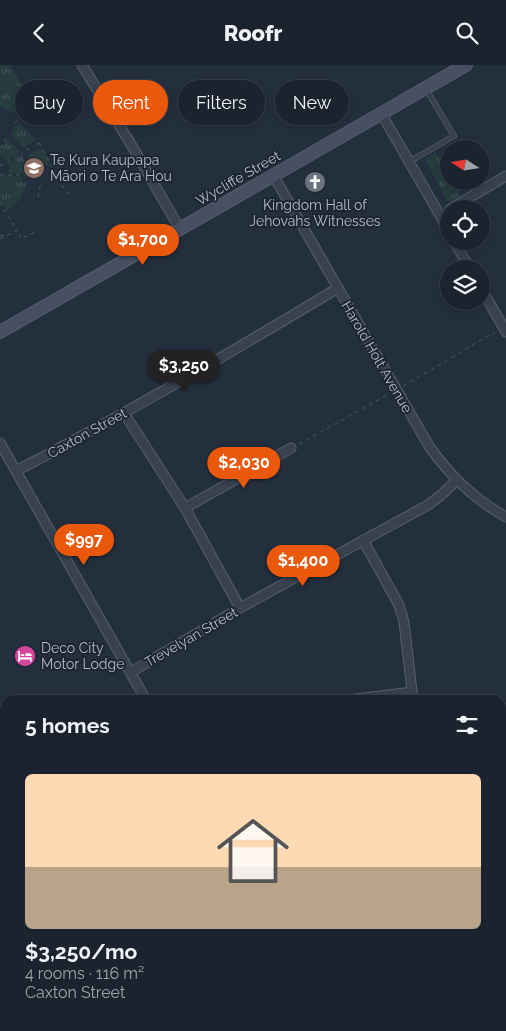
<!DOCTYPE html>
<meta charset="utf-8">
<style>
:root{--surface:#1b232e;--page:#242b36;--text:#f1f3f6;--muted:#a0a4aa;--line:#39404a;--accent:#ea580c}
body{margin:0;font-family:Raleway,sans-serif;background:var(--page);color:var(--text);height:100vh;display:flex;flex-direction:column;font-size:19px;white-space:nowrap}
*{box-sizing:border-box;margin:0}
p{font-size:16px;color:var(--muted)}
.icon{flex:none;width:28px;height:28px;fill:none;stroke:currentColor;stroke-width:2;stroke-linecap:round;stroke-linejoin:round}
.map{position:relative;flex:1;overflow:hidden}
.sheet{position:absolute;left:0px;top:630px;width:506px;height:336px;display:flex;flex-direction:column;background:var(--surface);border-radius:15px 15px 0 0;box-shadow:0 2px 8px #0003,0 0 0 1px var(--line)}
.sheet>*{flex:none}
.guide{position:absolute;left:15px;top:15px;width:476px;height:45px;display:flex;gap:10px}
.needle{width:32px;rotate:282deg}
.fabs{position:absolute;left:440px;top:75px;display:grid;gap:10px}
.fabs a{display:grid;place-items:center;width:50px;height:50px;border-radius:50%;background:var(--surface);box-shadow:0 2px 8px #0003,0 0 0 1px var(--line);font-size:25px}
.price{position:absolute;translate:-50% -42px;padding:0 11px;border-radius:18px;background:var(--accent);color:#fff;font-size:16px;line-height:32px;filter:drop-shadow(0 1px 2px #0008)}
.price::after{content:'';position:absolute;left:50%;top:30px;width:15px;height:11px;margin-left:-8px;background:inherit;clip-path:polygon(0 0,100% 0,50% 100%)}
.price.selected{background:#222;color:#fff}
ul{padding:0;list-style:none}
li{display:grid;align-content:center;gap:10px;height:265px;padding:0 25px}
li span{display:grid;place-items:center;height:155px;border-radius:8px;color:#555}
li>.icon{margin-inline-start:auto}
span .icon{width:90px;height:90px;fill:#fffc;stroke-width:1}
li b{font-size:21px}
h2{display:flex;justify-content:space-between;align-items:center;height:60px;padding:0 25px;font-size:21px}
.tag{padding:0 18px;border-radius:22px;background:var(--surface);box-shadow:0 2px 8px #0003,0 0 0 1px var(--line);font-size:18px;line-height:45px}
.tag.selected{background:var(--accent);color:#fff}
header{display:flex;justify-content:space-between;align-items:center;height:65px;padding:0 25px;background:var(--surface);font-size:22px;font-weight:800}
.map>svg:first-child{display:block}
.grass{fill:url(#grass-tufts)}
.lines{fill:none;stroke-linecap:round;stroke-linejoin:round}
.stream{stroke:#394c67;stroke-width:2.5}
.lane-casing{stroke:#565f6c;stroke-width:6}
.street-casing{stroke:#565f6c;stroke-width:11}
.secondary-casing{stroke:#565f6c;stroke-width:14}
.path{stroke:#44595c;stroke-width:1;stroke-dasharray:4 4;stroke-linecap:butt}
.lane{stroke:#38414e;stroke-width:4.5}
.street{stroke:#38414e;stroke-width:9}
.secondary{stroke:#465061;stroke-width:12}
.labels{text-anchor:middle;stroke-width:4;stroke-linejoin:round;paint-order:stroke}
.poi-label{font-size:14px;fill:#b4bcc9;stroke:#1d2633;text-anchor:start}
.street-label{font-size:14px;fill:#b4bcc9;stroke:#1d2633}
</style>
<header><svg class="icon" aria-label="back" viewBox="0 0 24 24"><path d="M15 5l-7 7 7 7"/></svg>Roofr<svg class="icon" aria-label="search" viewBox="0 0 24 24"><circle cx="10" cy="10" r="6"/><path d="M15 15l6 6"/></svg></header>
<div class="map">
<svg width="506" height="966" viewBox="0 0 506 966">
<defs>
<pattern id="grass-tufts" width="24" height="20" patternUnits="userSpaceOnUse" patternTransform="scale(1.25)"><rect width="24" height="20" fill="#263c3f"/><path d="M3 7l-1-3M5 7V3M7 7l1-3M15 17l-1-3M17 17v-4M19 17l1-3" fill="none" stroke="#435659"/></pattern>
</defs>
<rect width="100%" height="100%" fill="#242f3e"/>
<path class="grass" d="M0,0h10l21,35 -9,16 -22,-9z
M18,58l12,10 5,7 -11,8 -13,-14z
M8,74l13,13 -15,8 -6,-6v-4z
M41,83l9,17 -18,3 -4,-13z
M436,88l2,3h2l9,15v10h4l8,14 -13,7 -23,-43z
M22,90l4,9 1,9 -17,1 -2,-11z
M0,111l21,1 1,5 5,2 -8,16 -12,11 -7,-12z
M0,863h5v64l-5,1z"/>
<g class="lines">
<path class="stream" d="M501,862l5,-1
M0,922h5"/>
<g class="lane-casing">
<path id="lane" d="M409,97l45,-26 -28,-47"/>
</g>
<g class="street-casing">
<path id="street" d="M82,0l50,81 48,83
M381,48l68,118
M273,110l156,271c22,31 44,52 77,71
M450,144l56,-33
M454,176l16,28
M481,223l25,44
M124,348l61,95 55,100
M0,378l146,257
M16,406c110,-57 216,-119 322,-183
M185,443l106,-60
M363,475l36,65 5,17 9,78
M131,607l109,-64 188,-103 12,-9 17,-16
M348,635l64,-8
M501,736l5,-2"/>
</g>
<g class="secondary-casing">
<path id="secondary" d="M0,267l466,-267
M0,649l5,9
M0,674l5,9
M163,961l3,5
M180,961l3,5
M366,961l19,5
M296,966l20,-5"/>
</g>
<path class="path" d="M15,58l3,-5
M39,78l27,49 6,4
M36,80l7,-4
M0,83l7,-11
M26,85l4,-2
M0,101l22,-13
M0,110h28
M38,132l3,-15
M0,137l5,10
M8,151l9,14
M0,171l7,-1
M0,174l17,-9 4,9 17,-9
M403,321l92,-54
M299,379l90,-50
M0,722l5,-3
M501,848h5
M501,869l5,7
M0,876l5,-1"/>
<use href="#lane" class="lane"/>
<use href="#street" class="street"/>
<use href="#secondary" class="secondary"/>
</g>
<defs>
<g id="school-disc" transform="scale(1.125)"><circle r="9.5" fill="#8d6e63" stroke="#1d2633"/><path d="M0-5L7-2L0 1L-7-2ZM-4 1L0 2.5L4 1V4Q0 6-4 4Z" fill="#fff"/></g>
<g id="church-disc" transform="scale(1.125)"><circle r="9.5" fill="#6b7280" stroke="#1d2633"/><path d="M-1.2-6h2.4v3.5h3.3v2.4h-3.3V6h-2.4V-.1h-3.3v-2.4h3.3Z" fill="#fff"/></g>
<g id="hotel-disc" transform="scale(1.125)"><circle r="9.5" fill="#d1479c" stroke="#1d2633"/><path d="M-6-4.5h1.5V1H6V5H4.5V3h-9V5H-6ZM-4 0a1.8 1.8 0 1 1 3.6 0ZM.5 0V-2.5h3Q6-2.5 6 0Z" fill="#fff"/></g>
</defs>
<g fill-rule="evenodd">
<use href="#school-disc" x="34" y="103"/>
<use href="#church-disc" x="315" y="117"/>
<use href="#hotel-disc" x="25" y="591"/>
</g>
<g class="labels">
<g class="poi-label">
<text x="50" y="100">Te Kura Kaupapa<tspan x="50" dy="16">Māori o Te Ara Hou</tspan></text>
<text x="315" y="145" text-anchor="middle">Kingdom Hall of<tspan x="315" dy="16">Jehovahs Witnesses</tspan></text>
<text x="41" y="588">Deco City<tspan x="41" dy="16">Motor Lodge</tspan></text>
</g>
<g class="street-label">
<text transform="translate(238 113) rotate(-30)" y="5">Wycliffe Street</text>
<text transform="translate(377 292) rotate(60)" y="5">Harold Holt Avenue</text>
<text transform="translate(87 368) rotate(-29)" y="5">Caxton Street</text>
<text transform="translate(191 572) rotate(-30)" y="5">Trevelyan Street</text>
</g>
</g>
</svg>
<div class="fabs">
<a><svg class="needle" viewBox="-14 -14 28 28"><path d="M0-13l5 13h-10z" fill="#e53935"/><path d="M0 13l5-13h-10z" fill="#a0a4aa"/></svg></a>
<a><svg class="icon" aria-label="locate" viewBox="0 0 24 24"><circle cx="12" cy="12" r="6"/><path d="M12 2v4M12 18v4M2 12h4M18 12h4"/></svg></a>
<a><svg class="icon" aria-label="layers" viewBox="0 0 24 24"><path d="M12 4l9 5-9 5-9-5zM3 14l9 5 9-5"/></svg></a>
</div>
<b class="price" style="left:143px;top:201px">$1,700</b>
<b class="price selected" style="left:184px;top:327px">$3,250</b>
<b class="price" style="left:244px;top:424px">$2,030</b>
<b class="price" style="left:84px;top:501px">$997</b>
<b class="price" style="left:303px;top:522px">$1,400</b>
<div class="guide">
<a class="tag">Buy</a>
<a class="tag selected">Rent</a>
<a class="tag">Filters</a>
<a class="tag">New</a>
</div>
<section class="sheet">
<h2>5 homes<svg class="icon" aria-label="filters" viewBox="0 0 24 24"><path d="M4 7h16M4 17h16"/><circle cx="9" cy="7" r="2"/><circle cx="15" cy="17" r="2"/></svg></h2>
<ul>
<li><span style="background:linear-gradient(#ffd9b3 60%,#b9a48a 0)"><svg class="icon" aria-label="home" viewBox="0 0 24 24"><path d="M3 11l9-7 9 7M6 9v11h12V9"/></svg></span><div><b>$3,250/mo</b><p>4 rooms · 116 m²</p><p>Caxton Street</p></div></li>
</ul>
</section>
</div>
